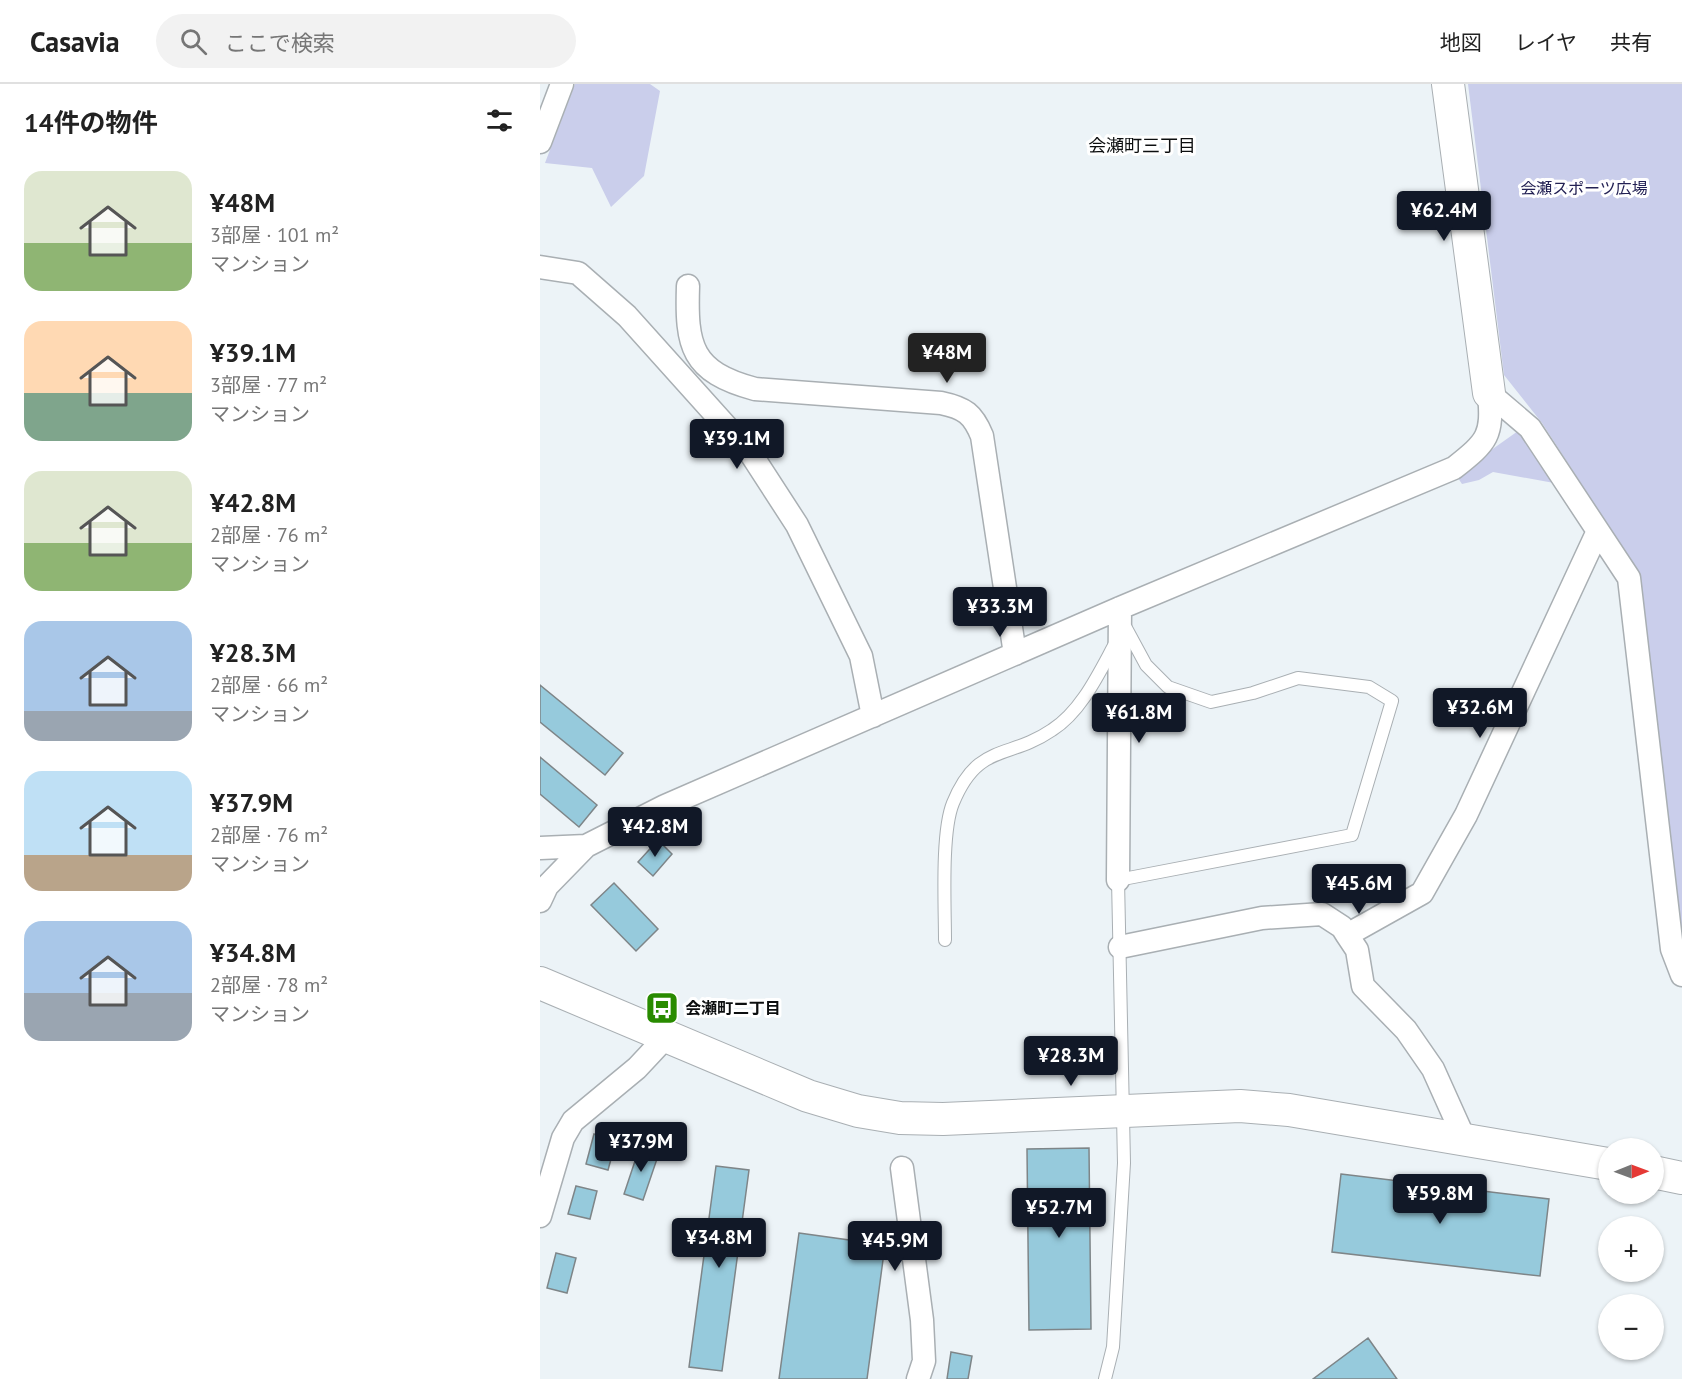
<!DOCTYPE html>
<html lang="ja">
<meta charset="utf-8">
<style>
:root{--surface:#fff;--page:#f2f2f2;--text:#222;--muted:#767676;--line:#e0e0e0;--accent:#111827}
body{margin:0;font-family:"PT Sans","Noto Sans JP",sans-serif;background:var(--page);color:var(--text);height:100vh;display:flex;flex-direction:column;font-size:22px;white-space:nowrap}
*{box-sizing:border-box;margin:0}
p{font-size:20px;color:var(--muted)}
.icon{flex:none;width:33px;height:33px;fill:none;stroke:currentColor;stroke-width:2;stroke-linecap:round;stroke-linejoin:round}
.map{position:relative;flex:1;overflow:hidden}
.side{display:flex;flex-direction:column;background:var(--surface);width:540px}
.side>*{flex:none}
.needle{width:39px;rotate:89deg}
.buttons{position:absolute;left:1058px;top:1054px;display:grid;gap:12px}
.buttons a{display:grid;place-items:center;width:66px;height:66px;border-radius:50%;background:var(--surface);box-shadow:0 2px 4px #0004;font-size:30px}
.price{position:absolute;translate:-50% -51px;padding:0 14px;border-radius:6px;background:var(--accent);color:#fff;font-size:20px;line-height:39px;filter:drop-shadow(0 2px 3px #0008)}
.price::after{content:'';position:absolute;left:50%;top:36px;width:18px;height:14px;margin-left:-9px;background:inherit;clip-path:polygon(0 0,100% 0,50% 100%)}
.price.on{background:#222;color:#fff}
ul{padding:0;list-style:none}
li{display:flex;align-items:center;gap:18px;height:150px;padding:0 24px}
li span{display:grid;place-items:center;flex:none;width:168px;height:120px;border-radius:18px;color:#555}
li>.icon{margin-inline-start:auto}
span .icon{width:72px;height:72px;fill:#fffc;stroke-width:1}
li b{font-size:26px}
h2{display:flex;justify-content:space-between;align-items:center;height:72px;padding:0 24px;font-size:26px}
header{display:flex;align-items:center;gap:36px;box-sizing:border-box;height:84px;padding:0 30px;background:var(--surface);border-bottom:2px solid var(--line)}
header strong{font-size:28px}
nav{display:flex;gap:33px;margin-inline-start:auto;font-size:21px}
.search{width:420px;height:54px;background:var(--page);display:flex;align-items:center;gap:15px;box-sizing:border-box;padding:0 21px;border-radius:33px;color:var(--muted);font-size:22px}
main{display:flex;flex:1;min-height:0}
.map>svg:first-child{display:block}
.green{fill:#caceeb}
.building{fill:#96cadc;stroke:#7e8588;stroke-width:1.5}
.lines{fill:none;stroke-linecap:round;stroke-linejoin:round}
.lane-casing{stroke:#a9afb3;stroke-width:14}
.street-casing{stroke:#a9afb3;stroke-width:25}
.secondary-casing{stroke:#a9afb3;stroke-width:34}
.lane{stroke:#fff;stroke-width:12}
.street{stroke:#fff;stroke-width:22}
.secondary{stroke:#fff;stroke-width:32}
.labels{text-anchor:middle;stroke-width:6;stroke-linejoin:round;paint-order:stroke}
.park-label{font-size:16px;fill:#232154;stroke:#fff}
.poi-label{font-size:16px;font-weight:bold;fill:#0c0e0f;stroke:#fff;text-anchor:start}
.neighbourhood-label{font-size:18px;fill:#0c0e0f;stroke:#fff}
</style>
<header>
<strong>Casavia</strong>
<div class="search"><svg class="icon" aria-label="search" viewBox="0 0 24 24"><circle cx="10" cy="10" r="6"/><path d="M15 15l6 6"/></svg>ここで検索</div>
<nav><a>地図</a><a>レイヤ</a><a>共有</a></nav>
</header>
<main>
<section class="side">
<h2>14件の物件<svg class="icon" aria-label="filters" viewBox="0 0 24 24"><path d="M4 7h16M4 17h16"/><circle cx="9" cy="7" r="2"/><circle cx="15" cy="17" r="2"/></svg></h2>
<ul>
<li><span style="background:linear-gradient(#dfe7d0 60%,#8fb573 0)"><svg class="icon" aria-label="home" viewBox="0 0 24 24"><path d="M3 11l9-7 9 7M6 9v11h12V9"/></svg></span><div><b>¥48M</b><p>3部屋 · 101 m²</p><p>マンション</p></div></li>
<li><span style="background:linear-gradient(#ffd9b3 60%,#7fa58c 0)"><svg class="icon" aria-label="home" viewBox="0 0 24 24"><path d="M3 11l9-7 9 7M6 9v11h12V9"/></svg></span><div><b>¥39.1M</b><p>3部屋 · 77 m²</p><p>マンション</p></div></li>
<li><span style="background:linear-gradient(#dfe7d0 60%,#8fb573 0)"><svg class="icon" aria-label="home" viewBox="0 0 24 24"><path d="M3 11l9-7 9 7M6 9v11h12V9"/></svg></span><div><b>¥42.8M</b><p>2部屋 · 76 m²</p><p>マンション</p></div></li>
<li><span style="background:linear-gradient(#a9c7e8 75%,#9aa5b1 0)"><svg class="icon" aria-label="home" viewBox="0 0 24 24"><path d="M3 11l9-7 9 7M6 9v11h12V9"/></svg></span><div><b>¥28.3M</b><p>2部屋 · 66 m²</p><p>マンション</p></div></li>
<li><span style="background:linear-gradient(#bfe0f5 70%,#b9a48a 0)"><svg class="icon" aria-label="home" viewBox="0 0 24 24"><path d="M3 11l9-7 9 7M6 9v11h12V9"/></svg></span><div><b>¥37.9M</b><p>2部屋 · 76 m²</p><p>マンション</p></div></li>
<li><span style="background:linear-gradient(#a9c7e8 60%,#9aa5b1 0)"><svg class="icon" aria-label="home" viewBox="0 0 24 24"><path d="M3 11l9-7 9 7M6 9v11h12V9"/></svg></span><div><b>¥34.8M</b><p>2部屋 · 78 m²</p><p>マンション</p></div></li>
</ul>
</section>
<div class="map">
<svg width="1142" height="1295" viewBox="0 0 1142 1295">
<rect width="100%" height="100%" fill="#ecf3f7"/>
<path class="green" d="M35,0h75l10,7 -16,85 -33,31 -19,-39 -47,-5z
M928,0h214v864l-42,-373 -98,-152 -38,-48z
M978,347l36,52 -61,-11 -14,8 -17,4 -6,-9z"/>
<path class="building" d="M0,601l83,68 -18,22 -65,-53z
M0,673l57,48 -18,22 -39,-33z
M118,756l14,14 -19,22 -15,-14z
M74,799l44,46 -22,22 -45,-46z
M54,1050l22,7 -8,29 -22,-6z
M100,1062l19,7 -16,47 -19,-6z
M549,1064l2,181 -62,1 -2,-181z
M176,1082l33,4 -27,201 -33,-4z
M801,1090l208,25 -9,77 -208,-24z
M36,1102l21,5 -7,28 -22,-5z
M259,1149l86,12 -18,134h-88z
M16,1169l20,5 -9,35 -20,-5z
M828,1254l29,41h-84z
M411,1268l21,4 -4,23h-21z"/>
<g class="lines">
<g class="lane-casing">
<path id="lane" d="M405,856c0,-34 -4,-108 8,-137 25,-61 55,-43 99,-73 30,-19 48,-59 64,-88
M565,1295l8,-32 11,-184 -6,-283 234,-45 40,-134 -23,-14 -71,-9 -45,15 -42,9 -43,-15 -22,-22 -20,-37"/>
</g>
<g class="street-casing">
<path id="street" d="M0,58l22,-58
M0,183l38,6 49,43 124,138 46,71 64,131 12,60
M148,202c-2,60 3,86 67,103l186,14c24,5 32,11 41,33l33,218
M949,309l41,35 99,150 43,371 10,26
M0,764l46,-2
M578,796l2,-272
M0,817l7,-15 39,-40 79,-40 455,-198 334,-140c34,-27 39,-32 35,-75
M807,851l75,-42 44,-78 132,-284
M580,863l142,-29 60,-4 20,13 5,8 10,15 6,36 43,44 27,39 31,69
M362,1084l20,152 2,41 -6,18
M0,1132l23,-78 10,-17 64,-53 29,-31"/>
</g>
<g class="secondary-casing">
<path id="secondary" d="M908,0l41,309
M0,899l268,113 50,15 42,7 43,1 297,-13 49,4 319,54
M1113,1088l29,6"/>
</g>
<use href="#lane" class="lane"/>
<use href="#street" class="street"/>
<use href="#secondary" class="secondary"/>
</g>
<defs>
<g id="bus-square" transform="scale(1.725)"><rect x="-9" y="-9" width="18" height="18" rx="4" fill="#298b00" stroke="#fff"/><path d="M-5-6H5V4H4V6H2V4H-2V6H-4V4H-5ZM-3.5-4V0h7V-4ZM-3.5 1.2v1.5H-2V1.2ZM2 1.2v1.5H3.5V1.2Z" fill="#fff"/></g>
</defs>
<g fill-rule="evenodd">
<use href="#bus-square" x="122" y="924"/>
</g>
<g class="labels">
<g class="park-label">
<text x="1044" y="110">会瀬スポーツ広場</text>
</g>
<g class="poi-label">
<text x="145" y="930">会瀬町二丁目</text>
</g>
<g class="neighbourhood-label">
<text x="602" y="68">会瀬町三丁目</text>
</g>
</g>
</svg>
<div class="buttons">
<a><svg class="needle" viewBox="-14 -14 28 28"><path d="M0-13l5 13h-10z" fill="#e53935"/><path d="M0 13l5-13h-10z" fill="#767676"/></svg></a>
<a>+</a>
<a>−</a>
</div>
<b class="price" style="left:904px;top:158px">¥62.4M</b>
<b class="price on" style="left:407px;top:300px">¥48M</b>
<b class="price" style="left:197px;top:386px">¥39.1M</b>
<b class="price" style="left:460px;top:554px">¥33.3M</b>
<b class="price" style="left:940px;top:655px">¥32.6M</b>
<b class="price" style="left:599px;top:660px">¥61.8M</b>
<b class="price" style="left:115px;top:774px">¥42.8M</b>
<b class="price" style="left:819px;top:831px">¥45.6M</b>
<b class="price" style="left:531px;top:1003px">¥28.3M</b>
<b class="price" style="left:101px;top:1089px">¥37.9M</b>
<b class="price" style="left:900px;top:1141px">¥59.8M</b>
<b class="price" style="left:519px;top:1155px">¥52.7M</b>
<b class="price" style="left:179px;top:1185px">¥34.8M</b>
<b class="price" style="left:355px;top:1188px">¥45.9M</b>
</div>
</main>
